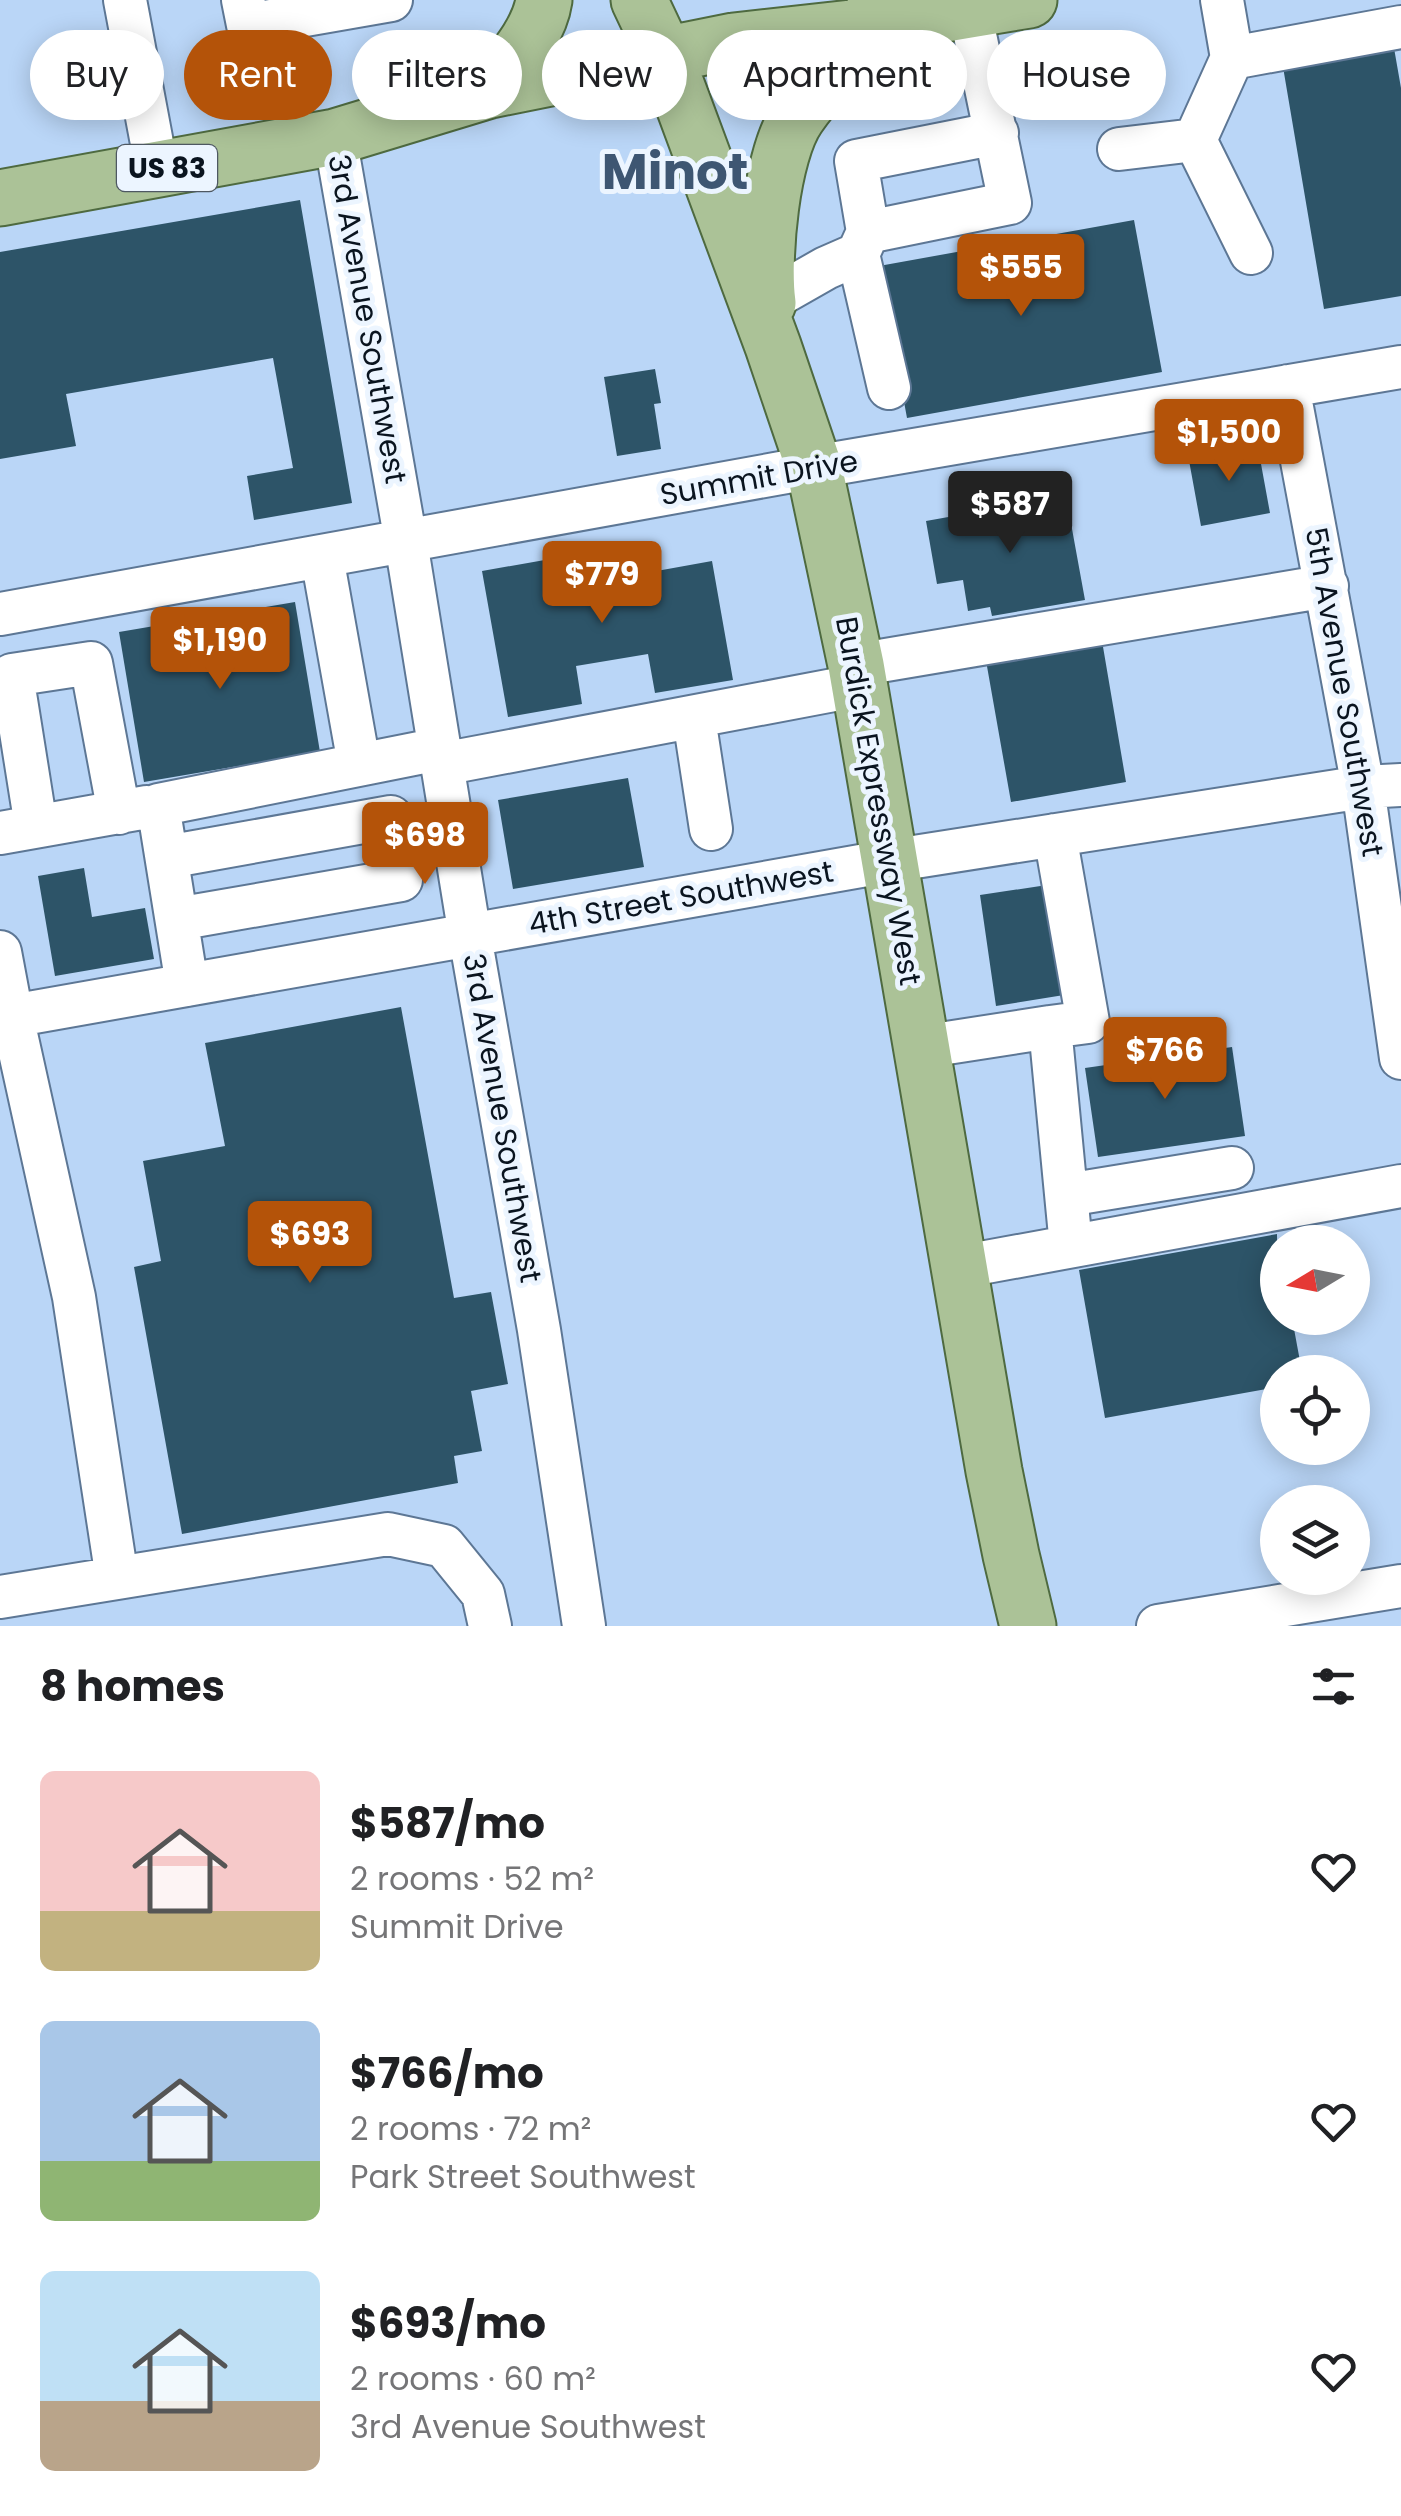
<!DOCTYPE html>
<meta charset="utf-8">
<style>
:root{--surface:#fff;--page:#f6f6f6;--text:#202124;--muted:#757577;--accent:#b45309}
body{margin:0;font-family:Poppins,sans-serif;background:var(--page);color:var(--text);height:100vh;display:flex;flex-direction:column;font-size:38px;white-space:nowrap}
*{box-sizing:border-box;margin:0}
p{font-size:32px;color:var(--muted)}
.icon{flex:none;width:55px;height:55px;fill:none;stroke:currentColor;stroke-width:2;stroke-linecap:round;stroke-linejoin:round}
.map{position:relative;height:1626px;overflow:hidden}
.panel{display:flex;flex-direction:column;background:var(--surface);flex:1}
.panel>*{flex:none}
.guide{position:absolute;left:30px;top:30px;width:1342px;height:90px;display:flex;gap:20px}
.needle{width:65px;rotate:260deg}
.buttons{position:absolute;left:1260px;top:1225px;display:grid;gap:20px}
.buttons a{display:grid;place-items:center;width:110px;height:110px;border-radius:50%;background:var(--surface);box-shadow:0 5px 25px #0003;font-size:50px}
.price{position:absolute;translate:-50% -85px;padding:0 22px;border-radius:10px;background:var(--accent);color:#fff;font-size:32px;line-height:65px;filter:drop-shadow(0 2px 5px #0008)}
.price::after{content:'';position:absolute;left:50%;top:60px;width:30px;height:22px;margin-left:-15px;background:inherit;clip-path:polygon(0 0,100% 0,50% 100%)}
.price.on{background:#222;color:#fff}
ul{padding:0;list-style:none}
li{display:flex;align-items:center;gap:30px;height:250px;padding:0 40px}
li span{display:grid;place-items:center;flex:none;width:280px;height:200px;border-radius:15px;color:#555}
li>.icon{margin-inline-start:auto}
span .icon{width:120px;height:120px;fill:#fffc;stroke-width:1}
li b{font-size:42px}
h2{display:flex;justify-content:space-between;align-items:center;height:120px;padding:0 40px;font-size:42px}
.tag{padding:0 35px;border-radius:45px;background:var(--surface);box-shadow:0 5px 25px #0003;font-size:35px;line-height:90px}
.tag.on{background:var(--accent);color:#fff}
.map>svg:first-child{display:block}
.building{fill:#2d5468}
.lines{fill:none;stroke-linecap:round;stroke-linejoin:round}
.minor-casing{stroke:#5d7795;stroke-width:46}
.major-casing{stroke:#4e6a40;stroke-width:59}
.minor{stroke:#fff;stroke-width:42}
.major{stroke:#abc297;stroke-width:55}
.labels{text-anchor:middle;stroke-width:10;stroke-linejoin:round;paint-order:stroke}
.shield{fill:#ecf5ff;stroke:#4e5862;stroke-width:2.5}
.shield-label{font-size:28px;font-weight:bold;fill:#0a141f}
.street-label{font-size:30px;fill:#0a141f;stroke:#ecf5ff}
.town-label{font-size:50px;font-weight:bold;fill:#3e5672;stroke:#ecf5ff}
</style>
<div class="map">
<svg width="1401" height="1626" viewBox="0 0 1401 1626">
<rect width="100%" height="100%" fill="#bad6f7"/>
<path class="building" d="M1394,48l7,40v208l-77,13 -41,-242z
M300,200l52,303 -98,17 -7,-44 46,-8 -20,-110 -207,36 10,52 -76,13v-207z
M1134,220l28,152 -255,46 -28,-152z
M655,369l6,34 -7,1 7,45 -44,7 -13,-79z
M1257,442l13,71 -69,13 -13,-71z
M1066,496l19,104 -93,16 -2,-9 -22,4 -5,-31 -26,4 -11,-63z
M624,546l5,30 83,-15 21,119 -78,13 -7,-39 -72,12 6,38 -74,13 -26,-146z
M295,602l25,150 -176,30 -25,-150z
M1101,635l25,147 -115,20 -26,-147z
M628,778l16,89 -131,22 -15,-89z
M84,868l8,49 53,-9 9,51 -99,17 -17,-100z
M1047,885l17,110 -68,11 -16,-111z
M401,1007l53,291 37,-6 17,92 -37,7 11,60 -28,5 4,27 -276,51 -48,-267 27,-6 -18,-100 82,-15 -20,-103z
M1232,1047l13,89 -147,21 -13,-89z
M1277,1234l1,84h14l10,54h-24v15l-173,31 -26,-148z"/>
<g class="lines">
<g class="minor-casing">
<path id="minor" d="M125,0l32,170
M243,0l5,25 143,-25
M1222,0l10,58 -37,82 56,113
M1232,58l169,-31
M335,137l71,405 64,394 69,394 45,296
M1119,149l76,-9
M868,232l142,-29 -40,-192
M858,254l31,134
M768,301l58,-33 32,-14 10,-22 -12,-71 141,-28
M1288,386l75,401 38,271
M322,557l37,207
M0,614l814,-147 587,-100
M856,665l471,-79
M694,718l17,111
M442,764l418,-79
M36,826l-24,-151 79,-12 28,150
M0,833l147,-26
M167,857l224,-40 10,63 -224,39
M0,952l12,64 62,281 43,281
M187,985l-29,-180 281,-56
M0,1018l889,-157 474,-74 38,-2
M1050,1027l38,-5 -33,-187
M921,1047l129,-20 21,219
M1067,1195l165,-27
M959,1267l442,-81
M0,1597l388,-63 56,12 39,48 7,32
M1158,1626l243,-40"/>
</g>
<g class="major-casing">
<path id="major" d="M639,0l26,55 108,291 41,121 42,198 138,806 17,84 17,71
M490,90c20,-26 49,-56 54,-90
M0,198l335,-61 155,-47 244,-49 145,-16 150,-25
M768,303c-6,-44 3,-149 30,-187 23,-33 54,-62 81,-91l-13,-4"/>
</g>
<use href="#minor" class="minor"/>
<use href="#major" class="major"/>
</g>
<g class="labels">
<rect class="shield" x="117" y="145" width="100" height="46" rx="8"/>
<g class="shield-label">
<text x="167" y="178">US 83</text>
</g>
<g class="street-label">
<text transform="translate(367 319) rotate(80)" y="10">3rd Avenue Southwest</text>
<text transform="translate(759 478) rotate(-10)" y="10">Summit Drive</text>
<text transform="translate(1344 692) rotate(80)" y="10">5th Avenue Southwest</text>
<text transform="translate(878 801) rotate(80)" y="10">Burdick Expressway West</text>
<text transform="translate(681 898) rotate(-10)" y="10">4th Street Southwest</text>
<text transform="translate(502 1118) rotate(80)" y="10">3rd Avenue Southwest</text>
</g>
<g class="town-label">
<text x="675" y="189">Minot</text>
</g>
</g>
</svg>
<div class="buttons">
<a><svg class="needle" viewBox="-14 -14 28 28"><path d="M0-13l5 13h-10z" fill="#e53935"/><path d="M0 13l5-13h-10z" fill="#757577"/></svg></a>
<a><svg class="icon" aria-label="locate" viewBox="0 0 24 24"><circle cx="12" cy="12" r="6"/><path d="M12 2v4M12 18v4M2 12h4M18 12h4"/></svg></a>
<a><svg class="icon" aria-label="layers" viewBox="0 0 24 24"><path d="M12 4l9 5-9 5-9-5zM3 14l9 5 9-5"/></svg></a>
</div>
<b class="price" style="left:1021px;top:319px">$555</b>
<b class="price" style="left:1229px;top:484px">$1,500</b>
<b class="price on" style="left:1010px;top:556px">$587</b>
<b class="price" style="left:602px;top:626px">$779</b>
<b class="price" style="left:220px;top:692px">$1,190</b>
<b class="price" style="left:425px;top:887px">$698</b>
<b class="price" style="left:1165px;top:1102px">$766</b>
<b class="price" style="left:310px;top:1286px">$693</b>
<div class="guide">
<a class="tag">Buy</a>
<a class="tag on">Rent</a>
<a class="tag">Filters</a>
<a class="tag">New</a>
<a class="tag">Apartment</a>
<a class="tag">House</a>
</div>
</div>
<section class="panel">
<h2>8 homes<svg class="icon" aria-label="filters" viewBox="0 0 24 24"><path d="M4 7h16M4 17h16"/><circle cx="9" cy="7" r="2"/><circle cx="15" cy="17" r="2"/></svg></h2>
<ul>
<li><span style="background:linear-gradient(#f6c9c9 70%,#c2b280 0)"><svg class="icon" aria-label="home" viewBox="0 0 24 24"><path d="M3 11l9-7 9 7M6 9v11h12V9"/></svg></span><div><b>$587/mo</b><p>2 rooms · 52 m²</p><p>Summit Drive</p></div><svg class="icon" aria-label="heart" viewBox="0 0 24 24"><path d="M12 20l-8-8c-3-5 5-10 8-4 3-6 11-1 8 4z"/></svg></li>
<li><span style="background:linear-gradient(#a9c7e8 70%,#8fb573 0)"><svg class="icon" aria-label="home" viewBox="0 0 24 24"><path d="M3 11l9-7 9 7M6 9v11h12V9"/></svg></span><div><b>$766/mo</b><p>2 rooms · 72 m²</p><p>Park Street Southwest</p></div><svg class="icon" aria-label="heart" viewBox="0 0 24 24"><path d="M12 20l-8-8c-3-5 5-10 8-4 3-6 11-1 8 4z"/></svg></li>
<li><span style="background:linear-gradient(#bfe0f5 65%,#b9a48a 0)"><svg class="icon" aria-label="home" viewBox="0 0 24 24"><path d="M3 11l9-7 9 7M6 9v11h12V9"/></svg></span><div><b>$693/mo</b><p>2 rooms · 60 m²</p><p>3rd Avenue Southwest</p></div><svg class="icon" aria-label="heart" viewBox="0 0 24 24"><path d="M12 20l-8-8c-3-5 5-10 8-4 3-6 11-1 8 4z"/></svg></li>
</ul>
</section>
